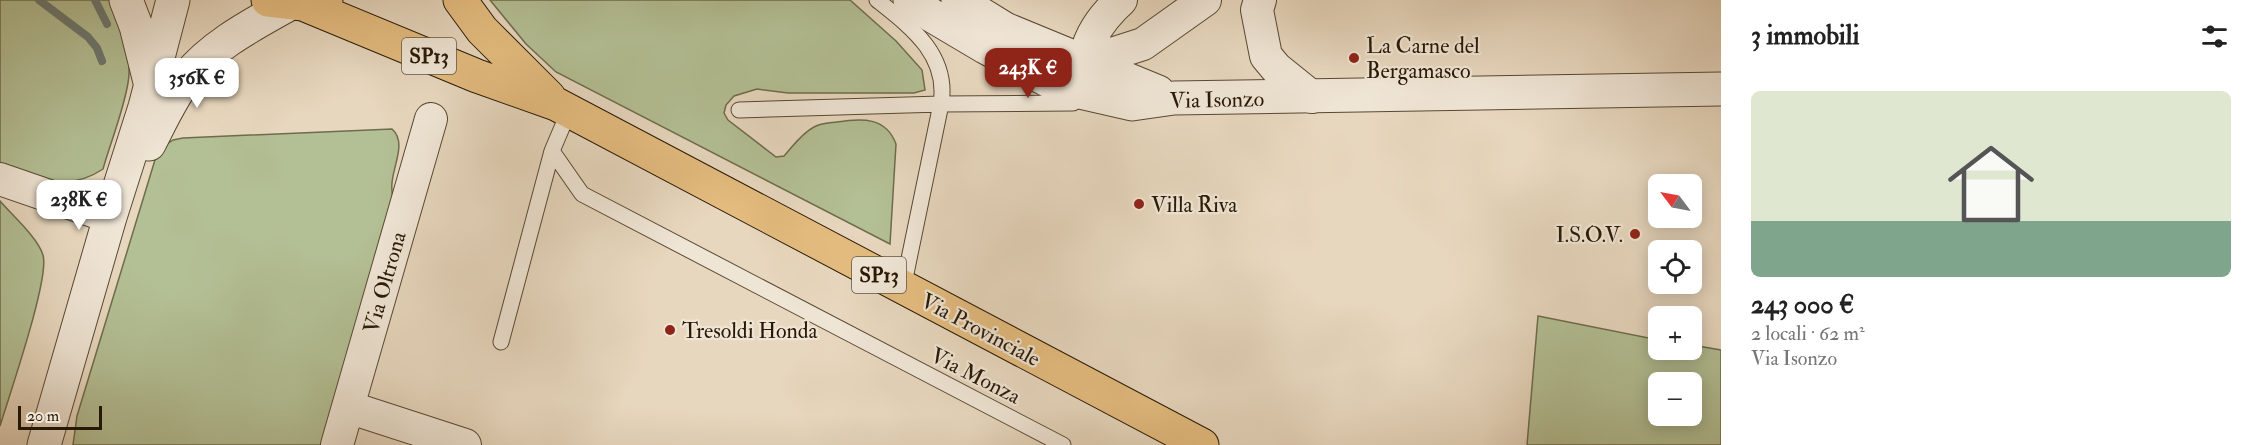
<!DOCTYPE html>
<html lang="it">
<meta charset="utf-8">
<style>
:root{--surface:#fff;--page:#f6f6f6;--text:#222;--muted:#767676;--accent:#8f2418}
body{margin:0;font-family:"IM FELL Double Pica",serif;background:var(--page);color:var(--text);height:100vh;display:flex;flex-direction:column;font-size:22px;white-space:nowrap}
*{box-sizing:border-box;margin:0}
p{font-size:20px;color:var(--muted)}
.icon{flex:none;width:33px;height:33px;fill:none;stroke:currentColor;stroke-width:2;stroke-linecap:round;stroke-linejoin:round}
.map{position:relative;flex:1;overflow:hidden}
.panel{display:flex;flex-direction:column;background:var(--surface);width:540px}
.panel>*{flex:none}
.needle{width:39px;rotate:302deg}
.buttons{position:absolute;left:1648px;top:174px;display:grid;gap:12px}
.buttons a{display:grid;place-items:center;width:54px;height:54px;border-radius:9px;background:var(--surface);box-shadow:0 3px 15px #0003;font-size:30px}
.scale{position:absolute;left:18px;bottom:15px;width:84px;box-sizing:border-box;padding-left:6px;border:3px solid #281905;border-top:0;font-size:16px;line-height:21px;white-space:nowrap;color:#281905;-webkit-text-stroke:4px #efe5d5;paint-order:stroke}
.price{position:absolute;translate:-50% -51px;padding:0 14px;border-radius:12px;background:#fff;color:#222;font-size:20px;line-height:39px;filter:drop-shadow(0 2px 3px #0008)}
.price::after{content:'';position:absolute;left:50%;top:36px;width:18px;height:14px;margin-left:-9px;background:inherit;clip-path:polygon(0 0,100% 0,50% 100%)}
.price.on{background:var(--accent);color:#fff}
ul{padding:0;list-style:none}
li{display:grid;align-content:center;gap:12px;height:318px;padding:0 30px}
li span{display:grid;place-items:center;height:186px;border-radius:9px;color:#555}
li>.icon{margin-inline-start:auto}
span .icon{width:108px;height:108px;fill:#fffc;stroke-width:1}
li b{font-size:26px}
h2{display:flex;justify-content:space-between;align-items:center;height:72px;padding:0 30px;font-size:26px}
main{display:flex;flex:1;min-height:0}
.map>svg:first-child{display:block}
.green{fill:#b3bf94;stroke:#6e6c4c;stroke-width:1.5;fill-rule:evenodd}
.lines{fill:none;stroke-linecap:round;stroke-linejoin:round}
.stream{stroke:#6b7870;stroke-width:8}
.service-casing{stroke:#584833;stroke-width:17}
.minor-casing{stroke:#584833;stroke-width:34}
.tertiary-casing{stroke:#584833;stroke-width:35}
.primary-casing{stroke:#281905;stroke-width:35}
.service{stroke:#efe5d5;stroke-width:15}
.minor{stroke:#efe5d5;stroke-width:32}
.tertiary{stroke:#efe5d5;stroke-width:33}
.primary{stroke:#e4bc7f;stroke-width:33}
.poi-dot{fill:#8f2418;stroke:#efe5d5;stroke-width:2}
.labels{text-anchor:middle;stroke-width:4.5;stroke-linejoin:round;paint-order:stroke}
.shield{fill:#efe5d5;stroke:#645643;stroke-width:1.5}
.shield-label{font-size:21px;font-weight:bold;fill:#281905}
.poi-label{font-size:22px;fill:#281905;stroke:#efe5d5;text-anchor:start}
.street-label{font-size:22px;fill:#281905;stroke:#efe5d5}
</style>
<main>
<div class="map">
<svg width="1721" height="445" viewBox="0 0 1721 445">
<rect width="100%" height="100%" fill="#e7d7be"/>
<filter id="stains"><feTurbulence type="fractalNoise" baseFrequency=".00333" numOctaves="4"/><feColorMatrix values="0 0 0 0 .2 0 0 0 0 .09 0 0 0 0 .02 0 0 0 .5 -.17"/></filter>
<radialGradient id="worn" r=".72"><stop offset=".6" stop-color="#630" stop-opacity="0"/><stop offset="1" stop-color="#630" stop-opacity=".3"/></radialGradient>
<path class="green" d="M0,0h112c8,24 21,57 16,83 -5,29 -17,58 -25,86 -37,25 -66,7 -103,-5z
M490,0h360l46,41 26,29 3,20 -11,3h-126l-31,-4 -23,7 -8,9 -2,8 4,7 48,37 8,-1c9,-10 18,-23 30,-29 7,-4 16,-4 23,-5 25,-4 49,-5 59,22l-6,100 -334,-172 -30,-28z
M392,129c15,13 1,37 0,54 -1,10 1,18 5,28l-66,234h-258l4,-29 81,-266 15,-10 10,-2z
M0,201c12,14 38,37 43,54 7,23 -34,141 -43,171z
M1538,316l121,24v10h33v-5l29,5v95h-194zM1692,382v34h-33v-34z"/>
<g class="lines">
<path class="stream" d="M39,0l49,37 9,11 5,13
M95,0l12,24"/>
<g class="service-casing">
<path id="service" d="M877,0c34,27 72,55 64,104l132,-1
M739,110l202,-6 -38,184
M552,151l30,43 481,251
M501,342l51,-191 17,-40"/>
</g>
<g class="minor-casing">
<path id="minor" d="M1260,0l-3,10 9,46 10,12 36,29
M1071,67l72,-23 62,-44
M1089,77c-12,-28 12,-59 32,-77
M0,179l110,38
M348,407l117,38
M337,445l94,-326"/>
</g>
<g class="tertiary-casing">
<path id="tertiary" d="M126,0l10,26 14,56
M910,0l21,15 54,32 77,41 70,16 42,-6 547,-9
M958,0l47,29 153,63
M149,144c12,-23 23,-48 39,-68 26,-32 66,-52 101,-72
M44,445l66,-228 35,-110 28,-107"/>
</g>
<g class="primary-casing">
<path id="primary" d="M268,0l35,4 23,-4
M460,0l22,30 67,67
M303,4l174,72 79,28 646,341"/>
</g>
<use href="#service" class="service"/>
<use href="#minor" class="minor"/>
<use href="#tertiary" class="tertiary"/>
<use href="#primary" class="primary"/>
</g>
<g class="poi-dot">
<circle cx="1354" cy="58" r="6"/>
<circle cx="1139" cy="204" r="6"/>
<circle cx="1635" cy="234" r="6"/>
<circle cx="670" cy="330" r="6"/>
</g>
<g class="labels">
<g class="shield">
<rect x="402" y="38" width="54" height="36" rx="4.5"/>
<rect x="852" y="257" width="54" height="36" rx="4.5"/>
</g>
<g class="shield-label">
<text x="429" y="63">SP13</text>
<text x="879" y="282">SP13</text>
</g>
<g class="poi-label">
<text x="1366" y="53">La Carne del<tspan x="1366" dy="25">Bergamasco</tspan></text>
<text x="1151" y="212">Villa Riva</text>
<text x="1623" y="242" text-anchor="end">I.S.O.V.</text>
<text x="682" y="338">Tresoldi Honda</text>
</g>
<g class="street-label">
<text transform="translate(1217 99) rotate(-1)" y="8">Via Isonzo</text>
<text transform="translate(384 282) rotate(-74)" y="8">Via Oltrona</text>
<text transform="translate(981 329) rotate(28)" y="8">Via Provinciale</text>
<text transform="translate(976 375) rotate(27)" y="8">Via Monza</text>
</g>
</g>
<rect width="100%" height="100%" filter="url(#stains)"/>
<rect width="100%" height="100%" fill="url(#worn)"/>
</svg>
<div class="buttons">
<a><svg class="needle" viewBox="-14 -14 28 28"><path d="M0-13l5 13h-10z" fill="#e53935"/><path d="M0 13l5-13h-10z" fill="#767676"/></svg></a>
<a><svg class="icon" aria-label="locate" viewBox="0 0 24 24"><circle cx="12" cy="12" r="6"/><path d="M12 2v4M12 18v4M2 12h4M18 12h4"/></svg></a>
<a>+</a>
<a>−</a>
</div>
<div class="scale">20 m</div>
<b class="price on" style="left:1028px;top:99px">243K €</b>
<b class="price" style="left:197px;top:109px">356K €</b>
<b class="price" style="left:79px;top:231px">238K €</b>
</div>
<section class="panel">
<h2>3 immobili<svg class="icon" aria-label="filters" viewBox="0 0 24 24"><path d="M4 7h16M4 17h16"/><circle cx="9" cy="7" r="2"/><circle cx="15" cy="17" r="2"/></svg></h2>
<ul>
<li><span style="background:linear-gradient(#dfe7d0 70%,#7fa58c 0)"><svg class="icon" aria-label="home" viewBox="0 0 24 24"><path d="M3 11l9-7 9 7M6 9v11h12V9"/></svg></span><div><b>243 000 €</b><p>2 locali · 62 m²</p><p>Via Isonzo</p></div></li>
</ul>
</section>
</main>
